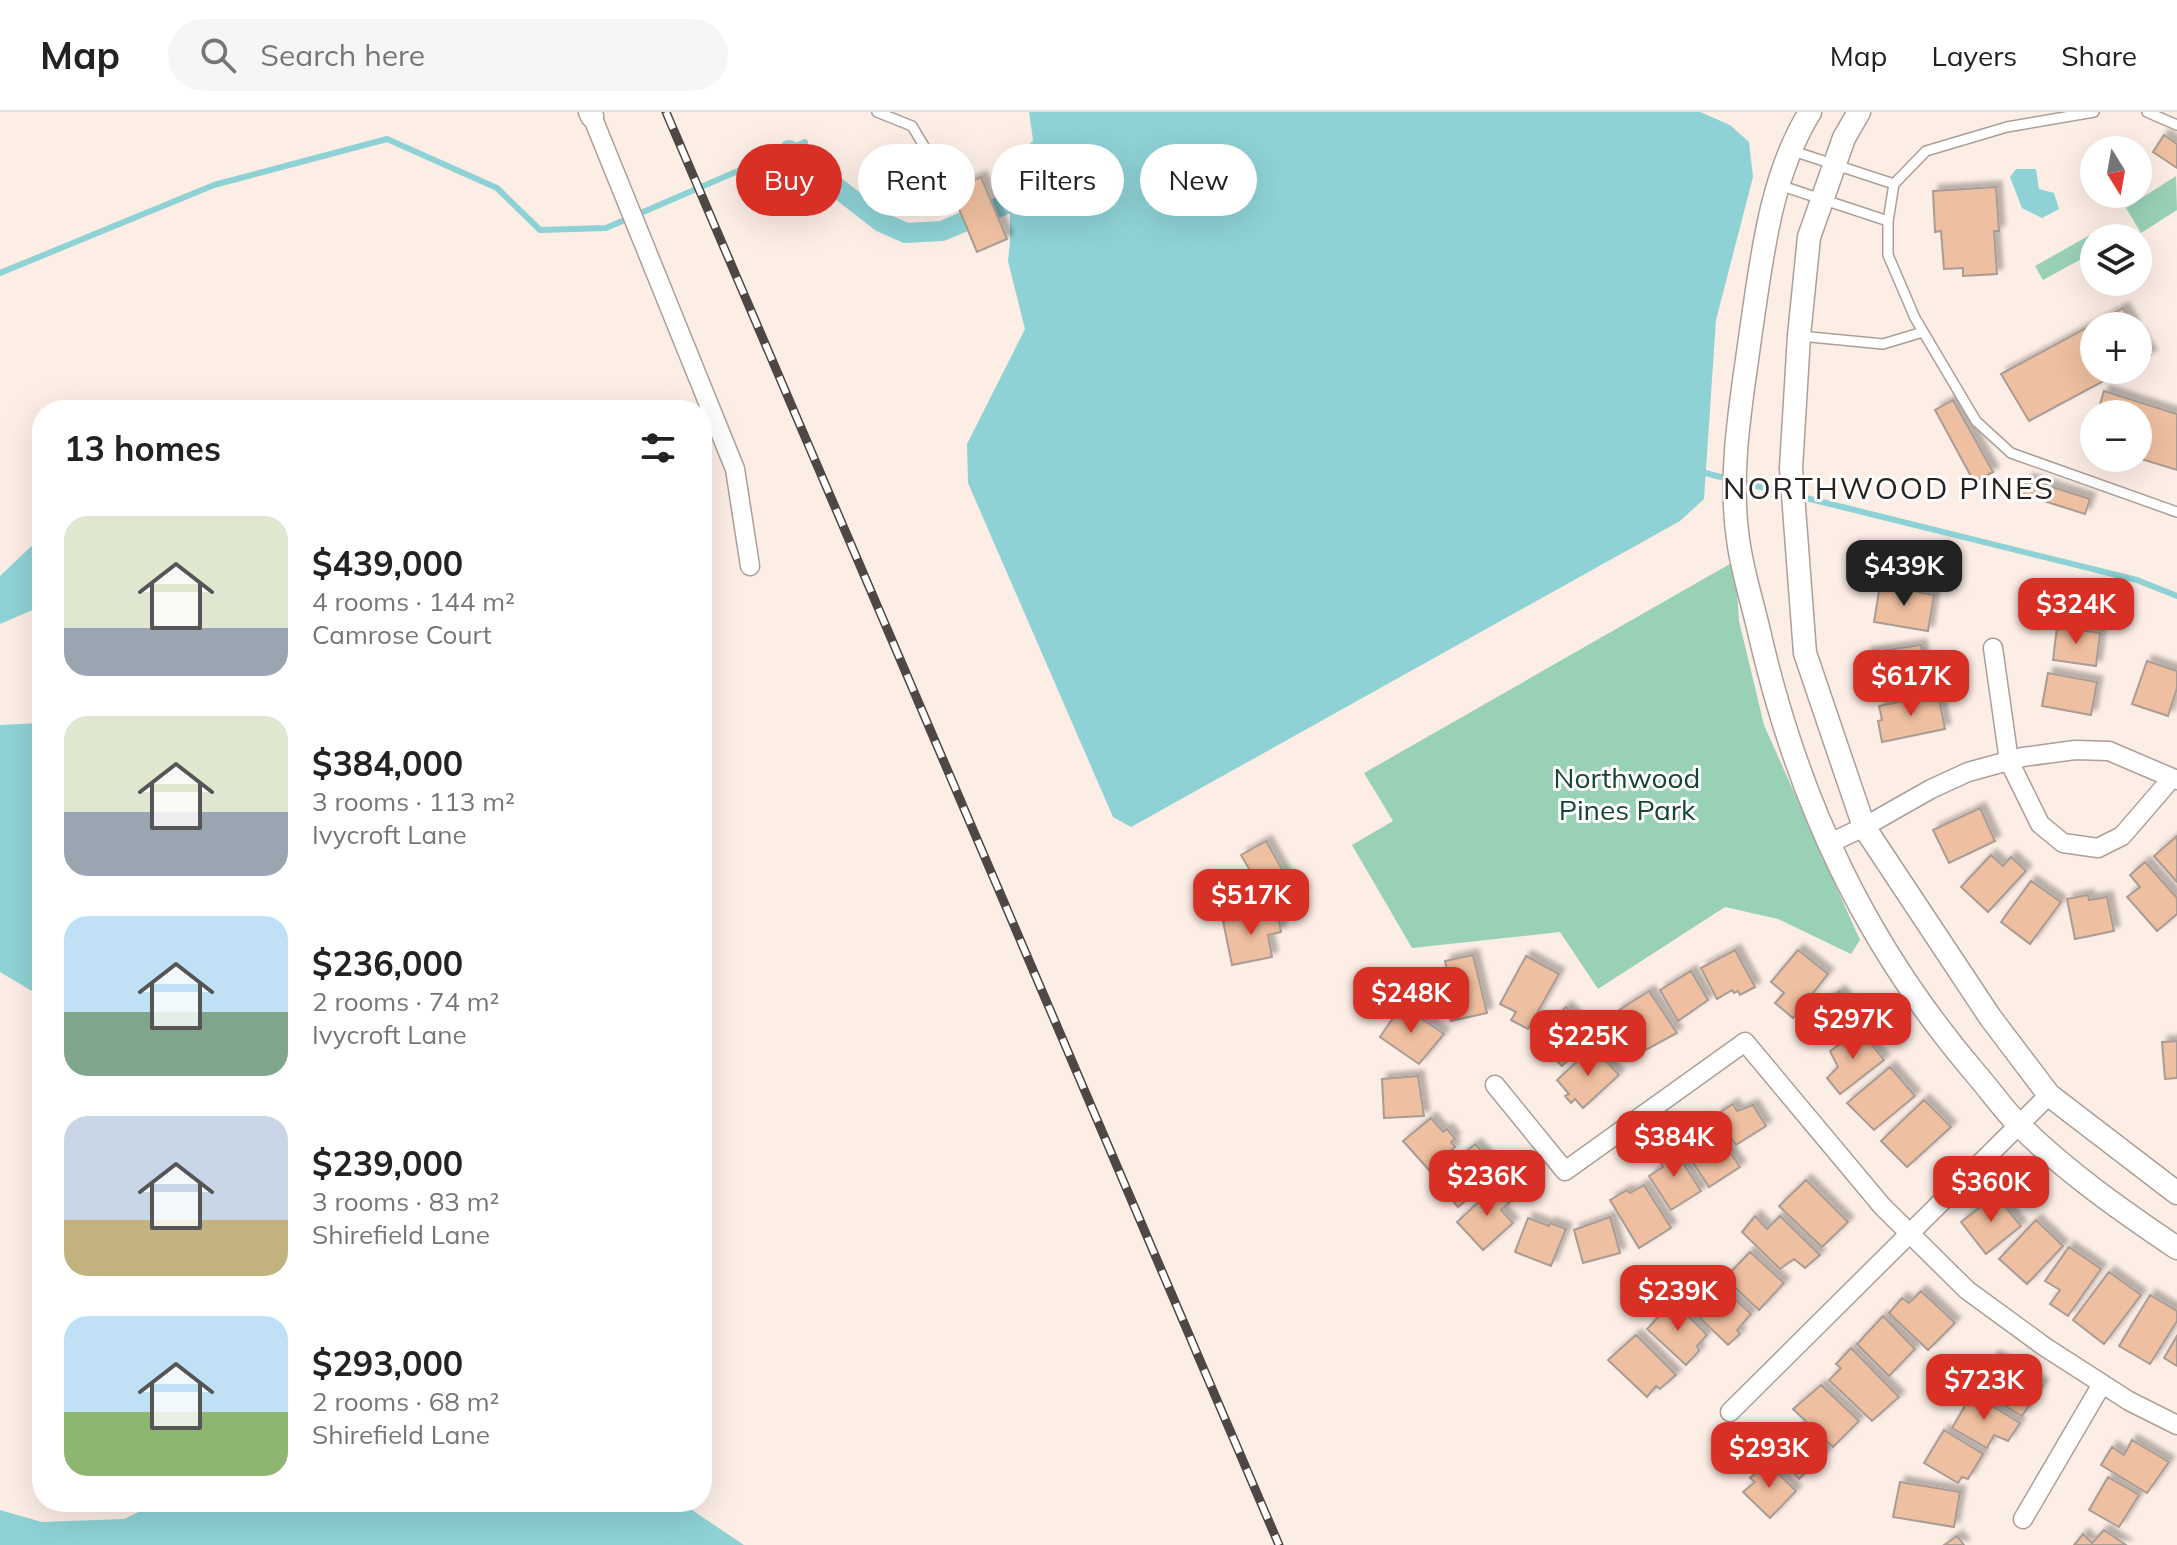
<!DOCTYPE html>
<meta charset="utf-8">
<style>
:root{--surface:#fff;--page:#f6f6f6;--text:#222;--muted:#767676;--line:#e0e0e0;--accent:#d93025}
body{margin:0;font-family:Mulish,sans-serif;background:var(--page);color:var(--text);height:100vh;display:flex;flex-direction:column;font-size:30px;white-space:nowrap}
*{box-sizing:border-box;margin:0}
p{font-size:26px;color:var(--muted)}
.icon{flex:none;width:44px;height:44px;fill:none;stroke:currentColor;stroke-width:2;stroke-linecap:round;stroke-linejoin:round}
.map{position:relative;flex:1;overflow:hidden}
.details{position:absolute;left:32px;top:288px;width:680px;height:1112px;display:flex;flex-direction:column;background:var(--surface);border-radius:32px;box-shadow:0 8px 32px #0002}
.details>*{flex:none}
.guide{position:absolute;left:736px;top:32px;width:760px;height:72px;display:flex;gap:16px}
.needle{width:52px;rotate:169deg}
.fabs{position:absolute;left:2080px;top:24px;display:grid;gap:16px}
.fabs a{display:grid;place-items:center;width:72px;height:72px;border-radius:50%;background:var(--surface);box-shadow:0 8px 32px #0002;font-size:40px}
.price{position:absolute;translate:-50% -68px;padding:0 18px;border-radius:16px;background:var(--accent);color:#fff;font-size:26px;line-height:52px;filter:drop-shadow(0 2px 4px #0008)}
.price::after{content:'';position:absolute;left:50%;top:48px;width:24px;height:18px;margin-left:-12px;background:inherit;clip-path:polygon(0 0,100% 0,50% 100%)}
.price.on{background:#222;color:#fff}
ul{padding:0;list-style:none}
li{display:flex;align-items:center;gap:24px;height:200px;padding:0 32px}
li span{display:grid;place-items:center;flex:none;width:224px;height:160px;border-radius:24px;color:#555}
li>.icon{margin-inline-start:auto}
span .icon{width:96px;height:96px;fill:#fffc;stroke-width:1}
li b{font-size:34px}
h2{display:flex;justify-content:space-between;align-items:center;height:96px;padding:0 32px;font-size:34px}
.pill{padding:0 28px;border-radius:36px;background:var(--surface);box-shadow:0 8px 32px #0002;font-size:28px;line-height:72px}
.pill.on{background:var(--accent);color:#fff}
header{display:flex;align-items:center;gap:48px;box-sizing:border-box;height:112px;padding:0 40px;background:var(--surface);border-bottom:2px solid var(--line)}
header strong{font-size:38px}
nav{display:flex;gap:44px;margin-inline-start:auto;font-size:28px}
.search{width:560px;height:72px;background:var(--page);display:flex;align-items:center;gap:20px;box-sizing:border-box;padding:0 28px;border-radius:44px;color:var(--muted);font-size:30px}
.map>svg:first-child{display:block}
.green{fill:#99d1b7}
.water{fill:#8ed2d5}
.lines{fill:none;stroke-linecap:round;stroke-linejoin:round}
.stream{stroke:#8ed2d5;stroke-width:6}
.canal{stroke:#8ed2d5;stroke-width:20}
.building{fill:#eebfa0;stroke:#a99c94;stroke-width:2;filter:url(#shadow)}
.service-casing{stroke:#ac9f98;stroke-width:12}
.minor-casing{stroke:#ac9f98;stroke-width:21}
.tertiary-casing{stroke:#ac9f98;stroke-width:25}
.service{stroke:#fff;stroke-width:9}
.minor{stroke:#fff;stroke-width:18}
.tertiary{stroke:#fff;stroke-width:22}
.rail-casing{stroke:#4e4743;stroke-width:9}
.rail{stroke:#fefefe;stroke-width:6;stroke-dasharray:18;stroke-linecap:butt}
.labels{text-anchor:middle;stroke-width:6;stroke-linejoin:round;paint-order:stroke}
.park-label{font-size:28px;fill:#164432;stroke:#fefefe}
.neighbourhood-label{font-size:30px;letter-spacing:2px;fill:#27221f;stroke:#fefefe}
</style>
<header>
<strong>Map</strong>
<div class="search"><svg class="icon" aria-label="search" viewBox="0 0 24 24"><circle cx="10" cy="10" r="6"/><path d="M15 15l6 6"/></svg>Search here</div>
<nav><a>Map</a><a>Layers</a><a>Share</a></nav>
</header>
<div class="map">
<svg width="2177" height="1433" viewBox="0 0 2177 1433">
<defs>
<filter id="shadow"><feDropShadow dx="5.5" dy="-5.5" stdDeviation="2" flood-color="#0004"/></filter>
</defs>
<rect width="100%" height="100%" fill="#fcede5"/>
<path class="green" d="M2176,64l1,34 -36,23 -15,-25z
M2099,118l4,8h-9v14l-51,28 -8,-14z
M1735,449l4,60 25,104 96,215 -9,14 -73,-35 -53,-12 -127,82 -38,-57 -148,16 -60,-103 41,-24 -29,-48z"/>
<path class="water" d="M1029,0h671l30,13 19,17 4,35 -37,143 -12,179 -24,22 -549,306 -18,-10 -145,-334 -1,-39 58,-115 -17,-68 2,-19v-71l23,-31z
M2016,57h20l3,20 15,4 5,16 -17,9 -20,-10 -12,-31z
M42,424v70l-42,18v-48z
M42,611v274l-42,-25v-247z
M160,1390h520l64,43h-744v-35l42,12 82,-3z"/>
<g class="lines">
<path class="stream" d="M0,161l214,-88 173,-46 110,49 43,42 66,-2 199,-86
M1701,360l28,7
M1740,370l47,11
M1798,384l339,84 40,16"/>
<path class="canal" d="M789,38l92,72 25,11 36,-2 93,-39"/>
</g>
<path class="building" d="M2164,23l13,9v24l-24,-16z
M981,65l26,62 -30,13 -26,-62z
M1996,75l3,44h-5l3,43 -34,2v-8l-19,1 -3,-38 -6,1 -2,-41z
M2123,196l11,18h-40v44h30l-95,51 -28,-47z
M2138,221l13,22 -13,7z
M2104,279l73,23v56l-39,-12v-44h-41z
M1953,288l40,72 -19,10 -39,-72z
M2094,310v22l-6,-2z
M2027,367l63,20 -5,15 -63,-20z
M1880,473l54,10 -6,36 -54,-9z
M2057,515l43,6 -4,33 -43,-6z
M1921,533l5,33 -55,8 -5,-33z
M2147,549l30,10v17l-9,28 -36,-12z
M2048,561l49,9 -6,33 -49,-9z
M1938,582l7,35 -63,13 -4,-21 4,-1 -3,-14z
M1980,696l15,33 -46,22 -16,-33z
M2177,724v46l-23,-26z
M1266,729l29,51 -24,14 -30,-51z
M1991,743l12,11 8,-9 15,14 -38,41 -27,-25z
M2145,750l32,36v16l-20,17 -30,-34 13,-10 -10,-12z
M2031,769l30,21 -31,42 -29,-22z
M2088,783l1,5 18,-3 7,34 -39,8 -8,-40z
M1277,798l4,22 -13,3 4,22 -40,8 -9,-44z
M1735,838l20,37 -15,8 -2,-4 -4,2 -2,-3 -15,9 -16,-31z
M1798,838l30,24 -35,44 -18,-15 9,-10 -13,-11z
M1473,843l14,58 -36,8 -12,-45 9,-1 -3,-14z
M1526,844l33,18 -31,55 -17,-9 5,-8 -16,-8z
M1691,859l17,29 -30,21 -18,-31z
M1649,879l28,42 -35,19 -26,-40z
M1840,879l21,29 -32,23 -5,-7 -5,3 -3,-5 -8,5 -12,-17z
M1402,893l42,29 -25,30 -39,-27z
M1566,895l28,29 -32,30 -22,-22 2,-4 -4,-5z
M1860,918l24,30 -44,34 -13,-16 11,-11 -8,-16z
M2177,929v37l-12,1 -3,-37z
M1593,935l26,28 -36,33 -8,-9 -4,4 -6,-7 4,-2 -12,-14z
M1890,955l25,29 -41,34 -27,-27z
M1418,964l6,40 -40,2 -2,-39z
M1924,988l27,27 -44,40 -26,-26z
M1733,992l4,7 16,-6 13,21 -30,19 -20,-30z
M1431,1006l12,14 4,-3 8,10 -4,3 4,5 -26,23 -26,-29z
M1709,1009l31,46 -31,20 -30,-46z
M1670,1031l31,48 -30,19 -22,-34 14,-9 -8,-14z
M1475,1032l26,27 -43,36 -24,-28z
M1806,1068l42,42 -26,25 -43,-41z
M1498,1072l14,16 -11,10 12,13 -30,27 -26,-28z
M1644,1073l27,43 -32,20 -29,-48 17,-10 3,3z
M1996,1083l25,31 -35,28 -25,-32z
M1755,1104l12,13 13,-13 40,39 -15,13 -11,-9 -14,10 -38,-37z
M1610,1105l10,36 -37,10 -9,-33z
M1528,1106l21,8 1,-3 16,6 -15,37 -36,-14z
M2036,1108l27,26 -36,38 -28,-25z
M2069,1135l32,22 -33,47 -18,-12 10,-14 -15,-9z
M1750,1140l34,31 -25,27 -34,-32z
M2109,1160l32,23 -37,49 -31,-24z
M1726,1179l25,23 -14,16 3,4 -12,11 -28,-27z
M1921,1179l34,32 -27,27 -39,-37 13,-15 7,5z
M2150,1183l27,16v10l-27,43 -31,-18z
M1673,1189l34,34 -10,11 2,5 -13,14 -39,-36z
M1883,1204l32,33 -26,27 -32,-32z
M1636,1223l40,40 -16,14 -4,-3 -9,11 -39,-37z
M2177,1224v30l-13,-8z
M1851,1236l48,49 -27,24 -43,-41 12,-12 -5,-4z
M1994,1244l49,29 -21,31 -48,-28z
M1821,1273l38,36 -26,26 -40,-38z
M1972,1282l48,29 -12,18 -14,-6 -7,13 -35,-20z
M1800,1314l27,26 -28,27 -24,-26z
M1944,1318l39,24 -15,25 -6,-2 -4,6 -34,-20z
M2132,1328l37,22 -22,31 -46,-28 11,-18 12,8z
M1767,1350l29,29 -26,27 -27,-26 12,-10 -5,-4z
M2108,1365l31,18 -20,32 -30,-17z
M1900,1370l60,10 -6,35 -61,-10z
M2104,1418l22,15h-52l9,-11 9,9z
M1957,1424l7,9h-20z"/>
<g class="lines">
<g class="service-casing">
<path id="service" d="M877,0l35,14 30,50
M2094,0l-87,15 -81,24 -32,33 -6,37v34l27,63 61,103 35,32 166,59
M2147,0l30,13
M1790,38l104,34
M1779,73l109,36
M1800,224l83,8 40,-12"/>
</g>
<g class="minor-casing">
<path id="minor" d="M592,4l143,353 15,97
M1993,536l16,113 31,63 23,19 35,5 24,-12 50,-58
M1828,732l36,-17 67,-38 37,-17 55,-15 52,-7 34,1 68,29
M1495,973l70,86 180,-129 137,164 85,84 78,57 84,54 48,24
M1730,1300l319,-317
M2023,1407l79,-135"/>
</g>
<g class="tertiary-casing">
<path id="tertiary" d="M590,0l2,4
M1810,0c-40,65 -48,145 -59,219 -9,67 -23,140 -13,208 4,33 16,68 23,101 39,165 105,305 215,434 14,16 27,35 42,50 47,47 104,87 159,124
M1859,0l-15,26 -35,99 -10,99 -8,132 14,185 59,174 126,190 59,78 128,98"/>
</g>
<use href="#service" class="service"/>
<use href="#minor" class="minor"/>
<use href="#tertiary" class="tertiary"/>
<g class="rail-casing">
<path id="rail" d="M666,0l613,1433"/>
</g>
<use href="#rail" class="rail"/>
</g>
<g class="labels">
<g class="park-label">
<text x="1627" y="676">Northwood<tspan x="1627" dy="32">Pines Park</tspan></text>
</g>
<g class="neighbourhood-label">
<text x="1889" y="387">NORTHWOOD PINES</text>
</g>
</g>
</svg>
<div class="fabs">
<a><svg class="needle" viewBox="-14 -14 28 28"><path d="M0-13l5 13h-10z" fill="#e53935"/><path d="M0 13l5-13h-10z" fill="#767676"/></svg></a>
<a><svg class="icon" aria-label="layers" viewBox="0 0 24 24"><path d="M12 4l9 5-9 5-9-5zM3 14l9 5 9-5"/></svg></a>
<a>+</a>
<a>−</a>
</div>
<b class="price on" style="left:1904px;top:496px">$439K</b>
<b class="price" style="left:2076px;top:534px">$324K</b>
<b class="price" style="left:1911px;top:606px">$617K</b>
<b class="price" style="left:1251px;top:825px">$517K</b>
<b class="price" style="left:1411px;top:923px">$248K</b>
<b class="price" style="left:1853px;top:949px">$297K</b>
<b class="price" style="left:1588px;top:966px">$225K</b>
<b class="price" style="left:1674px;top:1067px">$384K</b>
<b class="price" style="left:1487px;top:1106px">$236K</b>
<b class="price" style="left:1991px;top:1112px">$360K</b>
<b class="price" style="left:1678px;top:1221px">$239K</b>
<b class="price" style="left:1984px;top:1310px">$723K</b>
<b class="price" style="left:1769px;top:1378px">$293K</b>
<div class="guide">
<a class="pill on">Buy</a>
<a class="pill">Rent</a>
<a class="pill">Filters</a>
<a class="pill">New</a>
</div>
<section class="details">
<h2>13 homes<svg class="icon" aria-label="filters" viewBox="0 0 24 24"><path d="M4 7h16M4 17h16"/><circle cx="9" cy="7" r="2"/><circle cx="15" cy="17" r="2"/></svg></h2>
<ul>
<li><span style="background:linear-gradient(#dfe7d0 70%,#9aa5b1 0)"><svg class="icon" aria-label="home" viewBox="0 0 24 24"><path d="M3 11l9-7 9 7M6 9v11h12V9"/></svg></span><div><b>$439,000</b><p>4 rooms · 144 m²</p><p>Camrose Court</p></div></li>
<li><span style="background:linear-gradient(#dfe7d0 60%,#9aa5b1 0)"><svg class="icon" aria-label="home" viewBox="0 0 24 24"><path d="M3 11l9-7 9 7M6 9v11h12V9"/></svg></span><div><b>$384,000</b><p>3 rooms · 113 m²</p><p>Ivycroft Lane</p></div></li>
<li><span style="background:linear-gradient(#bfe0f5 60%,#7fa58c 0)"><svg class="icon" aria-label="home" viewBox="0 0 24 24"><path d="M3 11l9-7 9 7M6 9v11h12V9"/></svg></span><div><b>$236,000</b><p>2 rooms · 74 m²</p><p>Ivycroft Lane</p></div></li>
<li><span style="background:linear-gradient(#c9d6e8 65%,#c2b280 0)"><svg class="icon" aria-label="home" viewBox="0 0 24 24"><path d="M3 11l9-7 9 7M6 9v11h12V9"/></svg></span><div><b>$239,000</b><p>3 rooms · 83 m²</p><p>Shirefield Lane</p></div></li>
<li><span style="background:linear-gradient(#bfe0f5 60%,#8fb573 0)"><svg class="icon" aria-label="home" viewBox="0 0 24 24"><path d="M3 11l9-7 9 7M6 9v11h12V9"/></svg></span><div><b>$293,000</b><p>2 rooms · 68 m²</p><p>Shirefield Lane</p></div></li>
</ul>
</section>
</div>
